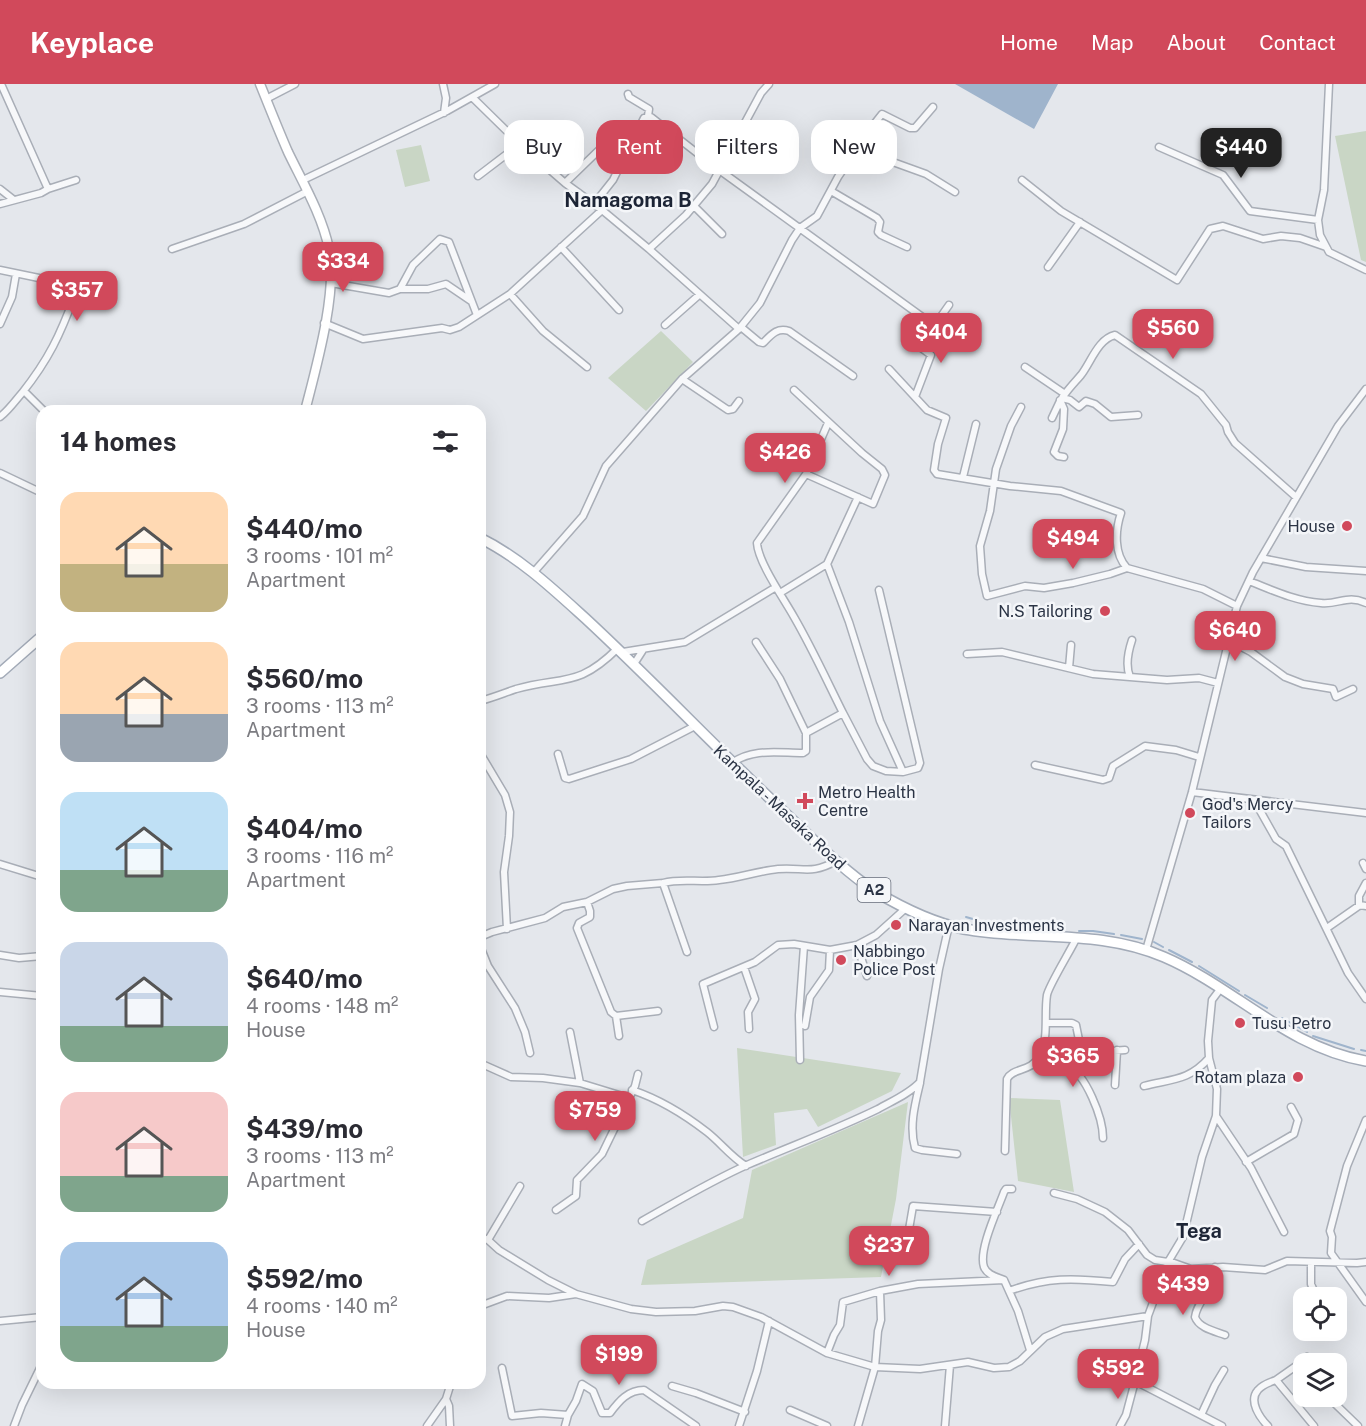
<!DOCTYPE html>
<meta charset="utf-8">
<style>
:root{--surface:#fff;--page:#f7f7f7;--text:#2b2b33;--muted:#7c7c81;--accent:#d1495b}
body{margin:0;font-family:"Public Sans",sans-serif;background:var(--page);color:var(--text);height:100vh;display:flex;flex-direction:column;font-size:22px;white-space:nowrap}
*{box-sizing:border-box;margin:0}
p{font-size:20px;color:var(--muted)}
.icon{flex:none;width:33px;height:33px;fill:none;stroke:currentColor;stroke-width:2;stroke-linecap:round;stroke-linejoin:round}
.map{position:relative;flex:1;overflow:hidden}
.drawer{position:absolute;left:36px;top:321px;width:450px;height:984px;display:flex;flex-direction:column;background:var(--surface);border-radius:18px;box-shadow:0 6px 24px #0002}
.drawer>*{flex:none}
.hud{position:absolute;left:504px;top:36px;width:570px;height:54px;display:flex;gap:12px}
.fabs{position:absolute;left:1293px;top:1203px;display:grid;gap:12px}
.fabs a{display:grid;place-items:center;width:54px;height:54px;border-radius:12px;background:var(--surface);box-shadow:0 6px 24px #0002;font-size:30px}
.price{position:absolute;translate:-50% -51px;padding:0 14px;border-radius:12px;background:var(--accent);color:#fff;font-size:20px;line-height:39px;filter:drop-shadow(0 2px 3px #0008)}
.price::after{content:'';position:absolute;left:50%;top:36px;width:18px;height:14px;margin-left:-9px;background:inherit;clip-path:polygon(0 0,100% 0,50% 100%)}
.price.selected{background:#222;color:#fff}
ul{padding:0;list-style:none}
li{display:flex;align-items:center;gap:18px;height:150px;padding:0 24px}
li span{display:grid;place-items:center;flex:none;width:168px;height:120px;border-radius:18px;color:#555}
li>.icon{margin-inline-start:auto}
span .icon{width:72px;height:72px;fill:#fffc;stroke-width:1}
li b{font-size:26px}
h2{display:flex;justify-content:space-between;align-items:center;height:72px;padding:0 24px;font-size:26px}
.tag{padding:0 21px;border-radius:18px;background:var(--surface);box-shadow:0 6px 24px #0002;font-size:21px;line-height:54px}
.tag.selected{background:var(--accent);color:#fff}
header{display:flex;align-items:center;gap:36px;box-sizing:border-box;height:84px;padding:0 30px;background:var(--accent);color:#fff}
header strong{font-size:28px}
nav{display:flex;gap:33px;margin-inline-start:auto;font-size:21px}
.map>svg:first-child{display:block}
.green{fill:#c9d6c5}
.water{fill:#9fb4cc}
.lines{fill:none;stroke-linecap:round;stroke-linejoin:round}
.stream{stroke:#9fb4cc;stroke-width:2}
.street-casing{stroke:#a9aeb7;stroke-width:9}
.secondary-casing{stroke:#a9aeb7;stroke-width:11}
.primary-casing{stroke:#a3abb8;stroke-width:12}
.street{stroke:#f7f8fa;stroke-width:6}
.secondary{stroke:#fff;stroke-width:8}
.primary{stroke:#fff;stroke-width:9}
.poi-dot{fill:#d1495b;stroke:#f4f6f9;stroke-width:2}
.labels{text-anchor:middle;stroke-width:5;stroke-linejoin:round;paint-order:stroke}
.shield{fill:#f4f6f9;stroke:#676e7b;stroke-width:1.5}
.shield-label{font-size:15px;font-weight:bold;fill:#2b3445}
.poi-label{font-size:16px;fill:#2b3445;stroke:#f4f6f9;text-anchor:start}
.street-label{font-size:16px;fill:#2b3445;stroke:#f4f6f9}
.quarter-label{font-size:20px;font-weight:bold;fill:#1d2536;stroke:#f4f6f9}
</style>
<header>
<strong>Keyplace</strong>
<nav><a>Home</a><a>Map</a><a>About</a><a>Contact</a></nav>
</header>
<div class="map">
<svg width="1366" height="1342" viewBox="0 0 1366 1342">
<rect width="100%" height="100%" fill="#e4e7ec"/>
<path class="green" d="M1366,47v131l-5,-2 -26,-124z
M421,61l9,36 -25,6 -9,-37z
M661,247l32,31 -47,49 -38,-33z
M737,964l164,25 -9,18 -74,36 -11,-18 -33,4 2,32 -33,12z
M1009,1014l51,2 14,92 -56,-11z
M908,1018l-12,97 -15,78 -240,8 6,-25 96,-42 9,-48z"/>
<path class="water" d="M955,0h103l-24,45z"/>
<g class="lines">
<path class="stream" d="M966,833l24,7
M998,841l39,3
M1049,845h12
M1079,847h14l21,3
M1121,851l21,4
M1154,858l9,5
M1169,866l23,12
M1199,882l40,25
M1245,911l22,13
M1282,934l25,14
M1313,952l41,13
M1361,966l5,1"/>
<g class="street-casing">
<path id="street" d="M1,0l47,105
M443,0l3,14 -2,15
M1329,0l-5,106 -6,30 2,15 9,17 37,18
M628,10l1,3 20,12 -1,7
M473,14l47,46 45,39 37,27 47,39 90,80
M266,15l29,-15
M1159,63l64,28 27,36 68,9
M857,65l10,-16 15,-19 28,14h5l18,-21
M478,92l42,-32
M303,96l144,-69 48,-27
M1022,96l39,31 116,69 33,-51 13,-3 40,13 18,-3 19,2 26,9
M565,99l34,-33
M0,105l14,11
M831,107l46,27 3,4 -2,10 3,3 26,12
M0,120l41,-11 7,-4 28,-9
M594,120l19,-24 31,-62 7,-1 60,47 221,160 5,-2 12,-17
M694,122l28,28
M561,163l58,63
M172,165l72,-25 64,-33
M649,165l37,-34 26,-31 49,-91 8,-9
M1048,183l32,-45
M0,186l63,13 8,4 4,8c-15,40 -26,64 -53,98 -7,8 -13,17 -22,24
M331,199l58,10 11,-4 13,-24 27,-26 9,3 28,73
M400,205h28l18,-5 25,17
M510,210l33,37 44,36
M324,239l39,16 79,-11 8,2 9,-3 51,-33 92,-84
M0,240l12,-27 4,-23
M665,241l34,-30
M741,243l18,15 4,1c8,-8 14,-16 26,-12l64,45
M1025,283l40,27c5,-7 11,-13 16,-19 10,-13 17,-36 34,-40l86,59 25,31 2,7 7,11 61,54
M889,285l38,41 19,8 -8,26 -4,26 3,4 73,12 51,5 60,22c-6,18 -7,41 6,55
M682,295l46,31 5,-1 6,-8
M794,306l68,63 20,16 3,6 -12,29 -67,-30
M24,307l20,20
M1064,310l-2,4 8,2 9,7 7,-6 9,3 16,13 27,-2
M915,313l16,-42 -15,-11
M1060,316l4,9 -1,20 -9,23 4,4 6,1
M1021,323l-10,19 -15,43 -6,42 -10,35 2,28 5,22 38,-10 19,2 29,-5 37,-9 17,-6 76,21 34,17
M1052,334l8,-17
M0,389l42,20
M963,393l13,-53
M1261,474l45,9 60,4
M827,480l31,-67
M533,489l50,-57 23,-50 76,-87 57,-50 21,-26 32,-63 8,-12 17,-12 21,-39 19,-28 69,25 29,18
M1249,497c23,9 46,20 72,22 18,2 26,-9 45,0
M780,509l47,-29 22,58 31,99 23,51
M1132,556c-4,12 -7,25 -2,37l37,3 32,-2 19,5
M1228,556l23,12 34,25 18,7 30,5 3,8 17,-8
M623,568l62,-10 91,-55
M967,570l35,-2 91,22 37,3
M634,580l9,-14
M1069,584l2,-23
M480,617c12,-3 24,-8 36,-12 47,-13 62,-1 102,-41
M843,629l24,46 6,7 13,5 17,1 15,-4 2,-5 -41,-173
M806,649l37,-20c-16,-32 -31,-65 -49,-96 -10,-18 -36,-55 -37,-74l49,-69 22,-51
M480,669l25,42 5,17 -1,24 -5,36 3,57
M558,670l7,24 4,1 62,-20 64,-33
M732,679c21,-15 46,-10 71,-10l3,-2v-18l-26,-54 -24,-37
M1035,681l68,15 6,-2 4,-12 32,-20 31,4 23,7
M1192,708l174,21
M1254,716l22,39 10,7 62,127 18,26
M1363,779l3,6
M0,780l42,13
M587,818l3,9v6l-11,6 -2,5 34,84 5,4 42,-5
M1359,822v-10l7,-13
M1327,844l33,-23 6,1
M480,853l12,-5 53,-14 18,-11 24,-5 26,-13 14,-3 36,-3
M857,861l10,31
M480,862l8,20 27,42 10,24 5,21
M1146,866l46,-158 45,-186 16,-34 85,-146 28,-37
M687,868l-24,-69c19,-5 37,0 56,-3 20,-2 39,-9 59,-11 26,-2 33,6 58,-8
M0,871l19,3 23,-2
M744,883l11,32 -7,13 1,17
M1221,904l-9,12 -4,41 1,17 8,31 -1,27 -14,41 -19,80 -15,25 -20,54 -3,24 -10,41 87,45
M0,908l42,4
M616,932l3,20
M1046,939h26l4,2 5,25 3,3 41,-3
M805,942l5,-29 19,-27 1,-20
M714,943l-11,-43 52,-22 23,-17 16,-1 36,6 27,-5 19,-10 30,-27
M570,948l10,51 49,15
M1041,969l3,4c7,4 16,4 23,8 19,9 36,53 36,73
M800,976l-1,-45 5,-69
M482,980l29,13 32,1 37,5
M920,999c-5,21 -11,43 -5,65l7,2 35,4
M1115,1001l2,-35
M1144,1002c27,-7 45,-5 65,-28
M632,1006c27,9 53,25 75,42 14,11 24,25 39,34
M1216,1032l35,52 33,64
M1005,1067l2,-72c6,-12 23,-6 33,-23 9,-18 4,-42 7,-61 2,-10 24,-45 30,-58
M1246,1078l48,-28 4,-14 -7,-13
M1012,1105h-6l-2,3c-6,17 -26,58 -20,75 3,8 13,10 20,13l14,31 12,39
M1054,1109l23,6 28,13 23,18 19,25 8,5 19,3 17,6 32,-2 42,3 22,-9 70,2 9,-1
M556,1126l20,-14 1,-16 25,-26 33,-68 3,-12
M642,1137c34,-19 69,-40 105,-56 44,-19 88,-35 131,-56 14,-8 31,-15 42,-27l19,-113 10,-44
M480,1154l8,2 11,10 49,30 28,14 55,15 25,3 39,-1 28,-5 10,1 28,10 66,36 48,14 45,2 48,-7 26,6 15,-1 11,-6 25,-24 18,-8 85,-13
M488,1156l32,-54
M907,1157l6,-35 84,6
M1311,1178v22l6,14
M1215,1183c3,20 -18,32 -20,50 4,11 19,14 30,18
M1009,1207c38,-14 64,-13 104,-9l12,-23 14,-15
M1366,1218l-35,-49 1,-16 -2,-6 17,-65 19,-46
M480,1222l27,-10 42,2 27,-4
M0,1237l42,-4
M827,1269l7,-18 6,-10 3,-23 37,-11 38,-7 86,-4
M1296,1282l11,-9 7,7
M502,1284l10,48 29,-3 27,2
M1276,1296l20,-14 8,8
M672,1302l24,7 49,19
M1327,1312l31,30
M446,1315l3,7 1,20
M790,1326l37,16
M1201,1331l14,-30 9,-15
M14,1342l8,-21 20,-41
M427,1342l19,-27 5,-16
M565,1342l3,-11 8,-14 6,-17 11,7 9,22h8c9,-12 18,-23 34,-23l52,36
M739,1342l18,-55 12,-50
M858,1342l17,-59 3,-36 3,-11 -1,-29
M945,1342l5,-61
M1120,1342l6,-11 9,-34
M1268,1342c-8,-8 -20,-25 -10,-36 4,-5 12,-8 18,-10l38,46"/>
</g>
<g class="secondary-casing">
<path id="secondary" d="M260,0c9,22 18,45 28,68 15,31 34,63 41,97 9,42 -13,119 -24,162"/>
</g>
<g class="primary-casing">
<path id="primary" d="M480,454c39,19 73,51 105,80 67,62 129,128 195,190 31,29 61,61 96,84 27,16 58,31 88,37 67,12 136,0 200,28 70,30 124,91 202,104
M0,589l42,-37"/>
</g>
<use href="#street" class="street"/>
<use href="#secondary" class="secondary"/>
<use href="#primary" class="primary"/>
</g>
<g class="poi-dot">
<circle cx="1347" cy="442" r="6"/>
<circle cx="1105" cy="527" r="6"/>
<path d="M802 708h6v6h6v6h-6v6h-6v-6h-6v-6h6z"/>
<circle cx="1190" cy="729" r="6"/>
<circle cx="896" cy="841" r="6"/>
<circle cx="841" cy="876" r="6"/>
<circle cx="1240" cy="939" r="6"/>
<circle cx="1298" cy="993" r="6"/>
</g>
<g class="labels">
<rect class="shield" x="857.5" y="794" width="33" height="24" rx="4.5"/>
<g class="shield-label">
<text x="874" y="811">A2</text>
</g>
<g class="poi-label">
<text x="1335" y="448" text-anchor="end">House</text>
<text x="1093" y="533" text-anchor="end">N.S Tailoring</text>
<text x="818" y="714">Metro Health<tspan x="818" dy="18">Centre</tspan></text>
<text x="1202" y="726">God's Mercy<tspan x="1202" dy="18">Tailors</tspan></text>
<text x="908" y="847">Narayan Investments</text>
<text x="853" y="873">Nabbingo<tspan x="853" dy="18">Police Post</tspan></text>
<text x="1252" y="945">Tusu Petro</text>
<text x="1286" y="999" text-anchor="end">Rotam plaza</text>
</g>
<g class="street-label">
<text transform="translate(780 723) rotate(43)" y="6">Kampala - Masaka Road</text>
</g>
<g class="quarter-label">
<text x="628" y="123">Namagoma B</text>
<text x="1199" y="1154">Tega</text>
</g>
</g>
</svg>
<div class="fabs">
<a><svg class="icon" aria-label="locate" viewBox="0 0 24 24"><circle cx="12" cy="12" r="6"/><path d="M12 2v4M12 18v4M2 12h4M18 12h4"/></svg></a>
<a><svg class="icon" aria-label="layers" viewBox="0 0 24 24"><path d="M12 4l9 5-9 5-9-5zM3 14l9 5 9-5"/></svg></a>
</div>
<b class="price selected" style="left:1241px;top:95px">$440</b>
<b class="price" style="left:343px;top:209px">$334</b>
<b class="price" style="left:77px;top:238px">$357</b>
<b class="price" style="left:1173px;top:276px">$560</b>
<b class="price" style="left:941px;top:280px">$404</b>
<b class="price" style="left:785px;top:400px">$426</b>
<b class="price" style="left:1073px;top:486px">$494</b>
<b class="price" style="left:1235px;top:578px">$640</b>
<b class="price" style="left:1073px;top:1004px">$365</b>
<b class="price" style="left:595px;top:1058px">$759</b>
<b class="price" style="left:889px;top:1193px">$237</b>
<b class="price" style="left:1183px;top:1232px">$439</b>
<b class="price" style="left:619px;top:1302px">$199</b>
<b class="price" style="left:1118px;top:1316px">$592</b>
<div class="hud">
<a class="tag">Buy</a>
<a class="tag selected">Rent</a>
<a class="tag">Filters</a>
<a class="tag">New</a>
</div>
<section class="drawer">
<h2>14 homes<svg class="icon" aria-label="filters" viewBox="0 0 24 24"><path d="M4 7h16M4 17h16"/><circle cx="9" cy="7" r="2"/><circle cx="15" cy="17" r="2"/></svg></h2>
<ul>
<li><span style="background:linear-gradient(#ffd9b3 60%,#c2b280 0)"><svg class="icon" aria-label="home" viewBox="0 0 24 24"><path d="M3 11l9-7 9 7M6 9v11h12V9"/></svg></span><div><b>$440/mo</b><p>3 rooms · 101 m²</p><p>Apartment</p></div></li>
<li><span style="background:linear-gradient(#ffd9b3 60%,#9aa5b1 0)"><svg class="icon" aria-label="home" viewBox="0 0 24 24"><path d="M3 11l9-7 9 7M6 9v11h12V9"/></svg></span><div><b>$560/mo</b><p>3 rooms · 113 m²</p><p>Apartment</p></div></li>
<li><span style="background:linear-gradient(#bfe0f5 65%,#7fa58c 0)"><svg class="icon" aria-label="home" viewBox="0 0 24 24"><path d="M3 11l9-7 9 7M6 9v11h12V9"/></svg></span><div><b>$404/mo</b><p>3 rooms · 116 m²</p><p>Apartment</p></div></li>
<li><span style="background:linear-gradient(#c9d6e8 70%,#7fa58c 0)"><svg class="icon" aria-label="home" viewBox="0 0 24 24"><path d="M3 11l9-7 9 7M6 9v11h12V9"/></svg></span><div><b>$640/mo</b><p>4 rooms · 148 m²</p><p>House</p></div></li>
<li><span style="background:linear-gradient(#f6c9c9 70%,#7fa58c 0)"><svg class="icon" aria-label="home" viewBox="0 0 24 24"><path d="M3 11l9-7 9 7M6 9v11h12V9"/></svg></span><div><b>$439/mo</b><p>3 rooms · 113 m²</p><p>Apartment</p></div></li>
<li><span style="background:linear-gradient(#a9c7e8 70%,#7fa58c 0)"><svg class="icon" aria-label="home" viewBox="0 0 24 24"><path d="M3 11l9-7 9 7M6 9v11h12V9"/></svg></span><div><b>$592/mo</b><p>4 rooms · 140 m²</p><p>House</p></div></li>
</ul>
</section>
</div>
